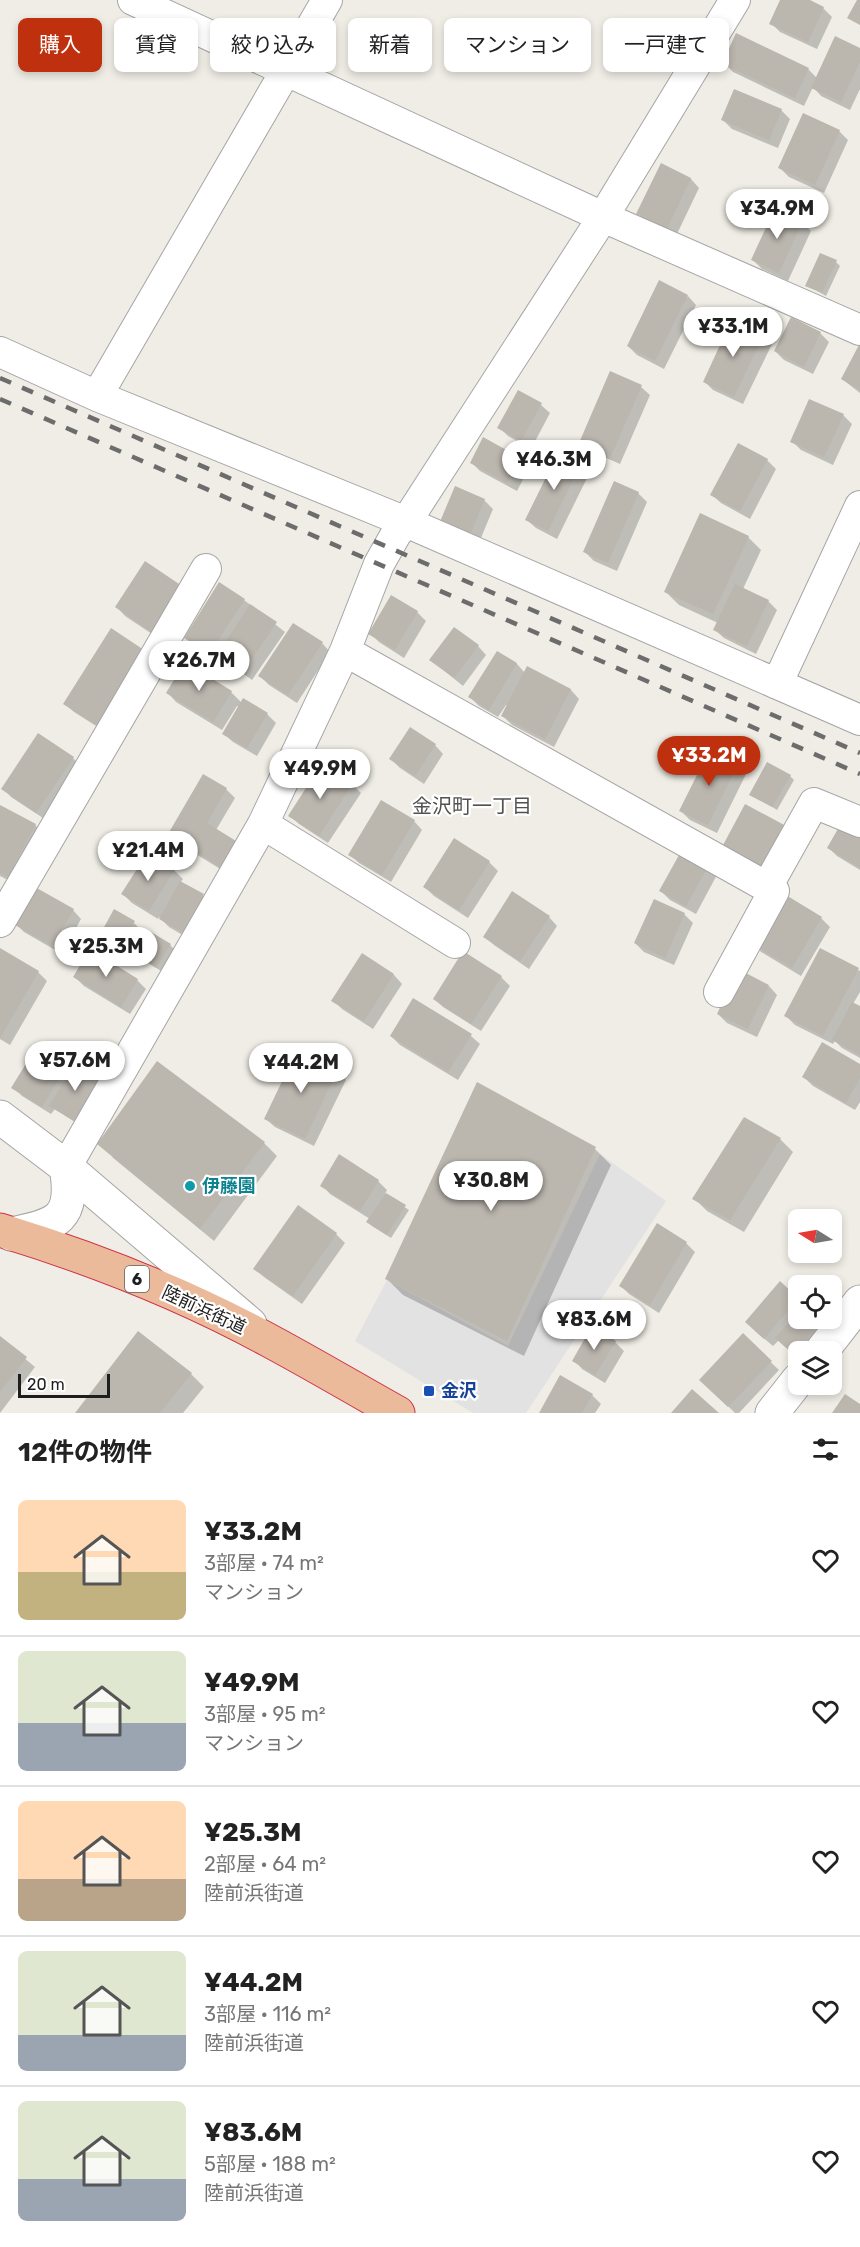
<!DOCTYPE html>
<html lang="ja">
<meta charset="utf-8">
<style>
:root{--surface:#fff;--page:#f6f6f6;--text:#222;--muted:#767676;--line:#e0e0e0;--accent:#bf310e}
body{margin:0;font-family:Rubik,"Noto Sans JP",sans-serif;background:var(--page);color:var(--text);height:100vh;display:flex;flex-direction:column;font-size:22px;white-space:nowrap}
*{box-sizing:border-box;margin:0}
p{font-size:20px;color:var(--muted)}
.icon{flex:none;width:33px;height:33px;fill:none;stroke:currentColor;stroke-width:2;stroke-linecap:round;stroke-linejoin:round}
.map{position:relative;height:1413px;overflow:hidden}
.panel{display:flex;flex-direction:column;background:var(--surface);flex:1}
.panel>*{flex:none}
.hud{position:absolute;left:18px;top:18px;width:825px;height:54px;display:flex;gap:12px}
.needle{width:39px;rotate:281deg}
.controls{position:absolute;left:788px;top:1209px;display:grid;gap:12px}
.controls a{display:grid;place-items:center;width:54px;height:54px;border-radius:9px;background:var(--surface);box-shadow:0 3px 9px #0003;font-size:30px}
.scale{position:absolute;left:18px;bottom:15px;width:92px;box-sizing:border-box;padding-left:6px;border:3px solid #1e1e1e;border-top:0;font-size:16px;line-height:21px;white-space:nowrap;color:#1e1e1e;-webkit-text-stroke:4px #fff;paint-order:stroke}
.price{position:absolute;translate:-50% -51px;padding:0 14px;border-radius:21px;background:#fff;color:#222;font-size:20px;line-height:39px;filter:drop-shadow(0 2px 3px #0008)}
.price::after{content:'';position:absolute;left:50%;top:36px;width:18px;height:14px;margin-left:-9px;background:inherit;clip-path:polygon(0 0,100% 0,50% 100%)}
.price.active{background:var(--accent);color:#fff}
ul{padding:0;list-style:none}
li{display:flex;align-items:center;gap:18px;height:150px;padding:0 18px}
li+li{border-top:2px solid var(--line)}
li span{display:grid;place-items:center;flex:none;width:168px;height:120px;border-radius:9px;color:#555}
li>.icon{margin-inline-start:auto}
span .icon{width:72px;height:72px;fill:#fffc;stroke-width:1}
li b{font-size:26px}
h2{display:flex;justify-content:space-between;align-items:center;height:72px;padding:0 18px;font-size:26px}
.tag{padding:0 21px;border-radius:9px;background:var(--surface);box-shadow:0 3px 9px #0003;font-size:21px;line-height:54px}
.tag.active{background:var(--accent);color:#fff}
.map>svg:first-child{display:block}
.parking{fill:#e2e2e2}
.shadow{fill:#0003}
.building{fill:#bbb6ae}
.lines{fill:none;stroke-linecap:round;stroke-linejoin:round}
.minor-casing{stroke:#a5a5a5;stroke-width:32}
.tertiary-casing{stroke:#a5a5a5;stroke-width:35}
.trunk-casing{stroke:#ce3147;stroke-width:35}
.minor{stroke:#fff;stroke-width:30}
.tertiary{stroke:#fff;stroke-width:33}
.trunk{stroke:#ebba9b;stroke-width:33}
.rail{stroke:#6c6c6c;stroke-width:4.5;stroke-dasharray:12 12;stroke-linecap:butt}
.culture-dot{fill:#0f9aa8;stroke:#fff;stroke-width:2}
.transit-dot{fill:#1a4fb4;stroke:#fff;stroke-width:2}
.labels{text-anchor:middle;stroke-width:4.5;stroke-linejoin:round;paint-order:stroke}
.shield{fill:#fff;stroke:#626262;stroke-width:1.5}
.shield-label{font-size:16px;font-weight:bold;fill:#1e1e1e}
.culture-label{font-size:18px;font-weight:bold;fill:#0d838f;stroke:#fff;text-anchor:start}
.street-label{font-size:18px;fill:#1e1e1e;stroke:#fff}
.transit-label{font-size:18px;font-weight:bold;fill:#164399;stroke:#fff;text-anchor:start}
.neighbourhood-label{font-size:20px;fill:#515151;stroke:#fff}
</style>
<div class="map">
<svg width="860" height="1413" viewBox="0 0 860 1413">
<rect width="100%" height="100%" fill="#efede5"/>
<path class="parking" d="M600,1154l66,47 -140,212h-53l-118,-72 32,-61 121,66z"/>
<path class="shadow" d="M781,0h25l17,8 9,9 -15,32 -37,-17 -9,-9z
M860,50v39l-10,21 -29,-14 -8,-9 -9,19 -71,-34 -9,-9 84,6 9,9z
M781,110l9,9 -12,29 -46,-19 -9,-9z
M839,131l9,9 -24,53 -35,-16 -9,-9z
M662,165l29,14 8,9 -23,48 -29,-14 -9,-9z
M802,222l9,9 -23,50 -26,-12 -9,-9z
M836,262l4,4 -14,30 -19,-11z
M688,296l8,9 -32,64 -27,-14 -9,-9z
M820,333l9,9 -16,32 -29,-14 -9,-9z
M763,335l9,9 -29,60 -30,-14 -9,-9z
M860,346v47l-18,-14z
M611,373l30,14 9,8 -30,69 -30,-13 -9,-9z
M518,392l23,13 9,8 -19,36 -23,-13 -9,-9z
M843,415l9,9 -19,41 -32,-15 -9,-9z
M560,453l22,10 8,9 -33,67 -21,-11 -9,-8z
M520,459l9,9 -12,23 -37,-20 -9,-9z
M767,460l9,9 -26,50 -29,-16 -9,-8z
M638,493l9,9 -30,69 -23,-10 -9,-9z
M484,500l9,9 -15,36 -38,-21z
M748,537l13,13 -18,39 25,12 9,9 -21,44 -32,-16 -9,-8 3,-7 -39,-18 -13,-13z
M146,563l18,79 -39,-26 -8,-9z
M244,600l41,32 -33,48 -30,-22 -3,4 -25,-16 -8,-9z
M417,612l9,9 -22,37 -25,-16 -9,-9z
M111,630l1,106 -38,-24 -9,-8z
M322,643l8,9 -33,51 -28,-18 -9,-9z
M478,646l8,9 -23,31 -32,-26z
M498,653l19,11 8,9 3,-5 43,22 8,9 -25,48 -42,-22 -9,-9 5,-10 -2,-1 -8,12 -19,-11 -9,-9z
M231,692l11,11 25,11 9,9 -19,33 -24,-14 -9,-8 15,-27 -2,-1 -15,24 -46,-28 -8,-9z
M435,745l8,9 -19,30 -24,-16 -9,-9z
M73,758l8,9 -35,53 -35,-23 -8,-9z
M738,765l8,9 -29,59 -27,-13 -9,-9z
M203,776l23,13 9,9 -19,32 19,12 -5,33 -52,-32 -8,-9z
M790,776l4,4 -17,30 -26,-16z
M352,784l9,9 -33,50 -29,-19 -9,-9z
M0,807l35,18 9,9 -27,51 -17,-9z
M414,821l8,9 -31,52 -32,-19 -9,-8z
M860,832v38l-23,-14 -9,-9z
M684,848l35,23 -23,43 -26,-14 -9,-9z
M489,862l9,9 -30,47 -34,-22 -9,-9z
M174,870l9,9 -3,4 23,13 9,8 -21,36 -22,-13 -10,-10 -1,2 -26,-16 -9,-9z
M782,894l39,24 9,9 -29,49 -40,-24 -8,-9z
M73,910l8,9 -19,35 -38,-22 -9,-9z
M684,914l9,9 -19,42 -30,-13 -9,-9z
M549,917l8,9 -28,43 -35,-24 -9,-8z
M134,923l4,4 -17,28 -22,-15z
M170,945l4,4 -13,22 -27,-18z
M0,950l38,22 9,9 -37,64 -10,-6z
M362,955l32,20 8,9 -29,45 -31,-20 -9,-9z
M858,970l2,1v21l-7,12 7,4v50l-18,-10 -7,-7 -2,3 -38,-19 -9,-9z
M75,977l62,3 9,9 -16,25 -46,-28z
M501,977l9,9 -29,45 -38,-24 -9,-8z
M769,986l8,9 -20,42 -30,-14 -9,-9z
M391,1036h80l9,8 -22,36 -58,-35z
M297,1052l40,19 9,9 -32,66 -39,-19 -9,-8z
M69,1061l6,6 25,11 -16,50 -29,-19 -4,5 -29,-18 -9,-9z
M860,1066v36l-5,8 -42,-24 -9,-9z
M780,1139l13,13 -49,80 -37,-21 -13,-13z
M264,1143l13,13 -63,85 -102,-84z
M595,1149l16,16 -87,191 -121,-61 -16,-16z
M378,1181l9,9 -2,4 24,16 -18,28 -19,-12 -4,-4 2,-3 -40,-25 -8,-9z
M657,1225l29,18 9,9 -36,61 -30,-19 -8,-8z
M336,1234l9,9 -43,61 -38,-27 -9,-9z
M780,1283l18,15v20h26l10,10 -21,24h-15v6l-19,-18 -6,6 -18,-15z
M743,1336l36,34 -40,43h-4l-34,-33z
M0,1338l35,29 -35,46z
M615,1342l9,9 -19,32 -23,-14 -8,-9z
M191,1374l13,13 -21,26h-106z
M592,1395l9,9 -6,9h-54z"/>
<path class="building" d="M780,0h30l14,7 -16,35 -39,-18z
M857,0h3v25l-13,-7z
M736,33l73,35 -14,30 -73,-34z
M835,36l25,12v14l-19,40 -30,-14z
M734,89l48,20 -13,31 -48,-20z
M803,113l37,17 -25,55 -37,-17z
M661,163l30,15 -24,51 -31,-15z
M775,208l28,13 -24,52 -28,-13z
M820,253l17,7 -15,33 -17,-7z
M659,280l29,15 -33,66 -28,-15z
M791,317l30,15 -17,35 -30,-16z
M732,319l32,15 -30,63 -31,-15z
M860,343v47l-19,-11z
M610,371l32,14 -31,71 -32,-13z
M518,390l24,13 -21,38 -24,-13z
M809,399l35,15 -20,43 -34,-15z
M483,437l38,21 -14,25 -37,-20z
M738,443l30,16 -28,52 -30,-16z
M559,451l23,11 -34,69 -23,-11z
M614,481l25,11 -31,71 -25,-11z
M455,486l30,13 -16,38 -30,-13z
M700,513l49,23 -36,78 -49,-22z
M145,561l40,27 -31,46 -39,-27z
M219,582l26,17 -36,55 -25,-16z
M735,584l34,16 -22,46 -34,-16z
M391,595l27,16 -23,39 -27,-16z
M250,604l27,18 -34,50 -26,-17z
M293,623l30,19 -35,53 -30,-19z
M454,627l25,18 -25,33 -25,-18z
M111,628l39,26 -48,75 -39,-25z
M497,651l20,12 -28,47 -21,-13z
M185,662l47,29 -19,31 -47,-29z
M527,666l44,23 -26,50 -44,-23z
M243,698l25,15 -21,35 -25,-14z
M410,727l26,17 -21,32 -26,-17z
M38,733l36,24 -38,56 -35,-24z
M710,749l28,15 -30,61 -29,-14z
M767,762l24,13 -19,32 -23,-12z
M322,763l31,20 -34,53 -31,-20z
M203,774l24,14 -20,35 29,18 -16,26 -52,-33z
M381,800l34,20 -33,55 -34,-20z
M745,804l41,22 -23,43 -41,-22z
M0,805l36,19 -28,53 -8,-4z
M843,820l17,10v38l-33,-20z
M454,838l36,23 -31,49 -36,-23z
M684,846l27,15 -25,45 -27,-15z
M148,852l27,17 -26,42 -28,-17z
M180,881l24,13 -22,38 -23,-13z
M35,887l39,22 -22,37 -39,-22z
M512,891l38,25 -30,45 -37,-24z
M781,892l41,25 -30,51 -41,-25z
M654,899l31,14 -20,45 -31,-15z
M114,909l21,12 -18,31 -20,-12z
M146,929l25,15 -15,24 -24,-15z
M0,948l39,23 -39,67z
M820,948l39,20 -36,68 -39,-20z
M90,949l48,30 -17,28 -48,-30z
M463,951l39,25 -31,48 -38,-25z
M362,953l32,21 -30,47 -33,-20z
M738,969l31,16 -21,44 -31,-15z
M413,998l59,36 -24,38 -58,-36z
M852,1002l8,4v49l-28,-15z
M40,1041l30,19 -28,47 -31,-19z
M822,1042l38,22v14l-14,25 -44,-26z
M297,1050l41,19 -33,70 -41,-20z
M157,1061l108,81 -65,87 -103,-85z
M76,1062l25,15 -27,44 -25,-15z
M477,1082l119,65 -89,194 -122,-62z
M744,1117l37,21 -51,82 -38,-21z
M339,1154l40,26 -19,31 -40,-25z
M386,1193l20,12 -19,30 -21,-13z
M298,1205l39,28 -44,63 -40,-27z
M657,1223l30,19 -37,63 -31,-19z
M780,1281l18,17 -34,41 -19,-17z
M798,1312v6h28l-32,37 -19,-17z
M592,1326l24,15 -21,34 -23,-14z
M138,1331l54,42 -32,40h-85z
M743,1333l29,28 -44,46 -29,-27z
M0,1336l27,21 -27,35z
M560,1375l33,19 -11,19h-43z
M692,1389l27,24h-48z
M845,1394l15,10v9h-28z"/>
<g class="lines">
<g class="minor-casing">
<path id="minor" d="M133,0l470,217 257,113
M0,352l97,44 309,126 454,198
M97,396l230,-396
M345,651l429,240 -55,101
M777,684l83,-178
M263,824l192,119
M767,887l47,-84 46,19
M0,922l206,-353
M66,1167l197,-343 82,-173 34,-87 17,-30 10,-12 197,-305 132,-217"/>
</g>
<g class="tertiary-casing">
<path id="tertiary" d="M0,1117l66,50 184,157
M11,1234c47,-9 64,-15 55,-67
M821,1352l39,-50
M772,1413l26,-33"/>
</g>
<g class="trunk-casing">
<path id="trunk" d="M0,1230c92,28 186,65 270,111 43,23 85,48 128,72"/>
</g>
<use href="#minor" class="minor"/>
<use href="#tertiary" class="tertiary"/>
<use href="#trunk" class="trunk"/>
<path class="rail" d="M0,378l860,375
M0,399l860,375"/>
</g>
<circle class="culture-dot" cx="190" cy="1186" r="6"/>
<rect class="transit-dot" x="423" y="1385" width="12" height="12" rx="3"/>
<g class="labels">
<rect class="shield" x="125" y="1266" width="24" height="26" rx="4.5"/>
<g class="shield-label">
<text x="137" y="1285">6</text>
</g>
<g class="culture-label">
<text x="202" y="1192">伊藤園</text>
</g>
<g class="street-label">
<text transform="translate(204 1310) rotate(25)" y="6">陸前浜街道</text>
</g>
<g class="transit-label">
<text x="441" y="1397">金沢</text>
</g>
<g class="neighbourhood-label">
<text x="472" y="813">金沢町一丁目</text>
</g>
</g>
</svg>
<div class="controls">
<a><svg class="needle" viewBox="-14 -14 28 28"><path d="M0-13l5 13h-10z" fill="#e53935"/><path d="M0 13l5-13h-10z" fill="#767676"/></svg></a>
<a><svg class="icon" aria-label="locate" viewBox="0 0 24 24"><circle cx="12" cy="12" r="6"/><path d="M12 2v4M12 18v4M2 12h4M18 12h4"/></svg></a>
<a><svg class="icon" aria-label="layers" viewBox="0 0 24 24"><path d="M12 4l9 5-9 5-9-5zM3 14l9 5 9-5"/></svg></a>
</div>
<div class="scale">20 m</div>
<b class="price" style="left:777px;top:240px">¥34.9M</b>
<b class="price" style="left:733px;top:358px">¥33.1M</b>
<b class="price" style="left:554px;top:491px">¥46.3M</b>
<b class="price" style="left:199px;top:692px">¥26.7M</b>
<b class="price active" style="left:709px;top:787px">¥33.2M</b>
<b class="price" style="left:320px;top:800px">¥49.9M</b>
<b class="price" style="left:148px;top:882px">¥21.4M</b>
<b class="price" style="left:106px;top:978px">¥25.3M</b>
<b class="price" style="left:75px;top:1092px">¥57.6M</b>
<b class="price" style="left:301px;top:1094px">¥44.2M</b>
<b class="price" style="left:491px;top:1212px">¥30.8M</b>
<b class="price" style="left:594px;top:1351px">¥83.6M</b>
<div class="hud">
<a class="tag active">購入</a>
<a class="tag">賃貸</a>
<a class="tag">絞り込み</a>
<a class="tag">新着</a>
<a class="tag">マンション</a>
<a class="tag">一戸建て</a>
</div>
</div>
<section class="panel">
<h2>12件の物件<svg class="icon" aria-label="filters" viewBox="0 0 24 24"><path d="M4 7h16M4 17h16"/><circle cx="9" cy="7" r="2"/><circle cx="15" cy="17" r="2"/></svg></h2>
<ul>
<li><span style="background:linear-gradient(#ffd9b3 60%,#c2b280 0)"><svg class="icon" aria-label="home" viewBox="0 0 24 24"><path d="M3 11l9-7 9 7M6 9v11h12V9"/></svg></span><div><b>¥33.2M</b><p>3部屋 · 74 m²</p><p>マンション</p></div><svg class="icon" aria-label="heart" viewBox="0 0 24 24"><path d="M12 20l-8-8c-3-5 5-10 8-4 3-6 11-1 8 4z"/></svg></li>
<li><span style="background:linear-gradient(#dfe7d0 60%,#9aa5b1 0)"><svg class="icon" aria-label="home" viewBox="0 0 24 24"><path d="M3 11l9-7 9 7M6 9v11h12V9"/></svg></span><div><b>¥49.9M</b><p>3部屋 · 95 m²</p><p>マンション</p></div><svg class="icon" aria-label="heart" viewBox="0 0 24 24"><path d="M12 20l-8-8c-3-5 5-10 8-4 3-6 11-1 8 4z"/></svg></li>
<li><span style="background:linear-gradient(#ffd9b3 65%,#b9a48a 0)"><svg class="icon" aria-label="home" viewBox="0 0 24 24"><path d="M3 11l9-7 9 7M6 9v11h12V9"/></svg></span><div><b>¥25.3M</b><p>2部屋 · 64 m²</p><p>陸前浜街道</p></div><svg class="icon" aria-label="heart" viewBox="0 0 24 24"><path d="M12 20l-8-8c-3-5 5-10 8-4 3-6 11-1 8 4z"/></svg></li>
<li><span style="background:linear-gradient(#dfe7d0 70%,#9aa5b1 0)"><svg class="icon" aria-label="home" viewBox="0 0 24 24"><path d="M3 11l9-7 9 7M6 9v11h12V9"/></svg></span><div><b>¥44.2M</b><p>3部屋 · 116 m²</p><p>陸前浜街道</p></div><svg class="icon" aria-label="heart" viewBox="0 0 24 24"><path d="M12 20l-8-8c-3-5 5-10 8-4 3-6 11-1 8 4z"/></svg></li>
<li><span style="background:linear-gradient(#dfe7d0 65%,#9aa5b1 0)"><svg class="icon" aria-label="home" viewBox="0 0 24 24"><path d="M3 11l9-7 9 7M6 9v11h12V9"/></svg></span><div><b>¥83.6M</b><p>5部屋 · 188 m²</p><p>陸前浜街道</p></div><svg class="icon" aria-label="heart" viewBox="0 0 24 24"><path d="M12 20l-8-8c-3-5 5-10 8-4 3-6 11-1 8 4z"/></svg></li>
</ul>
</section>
